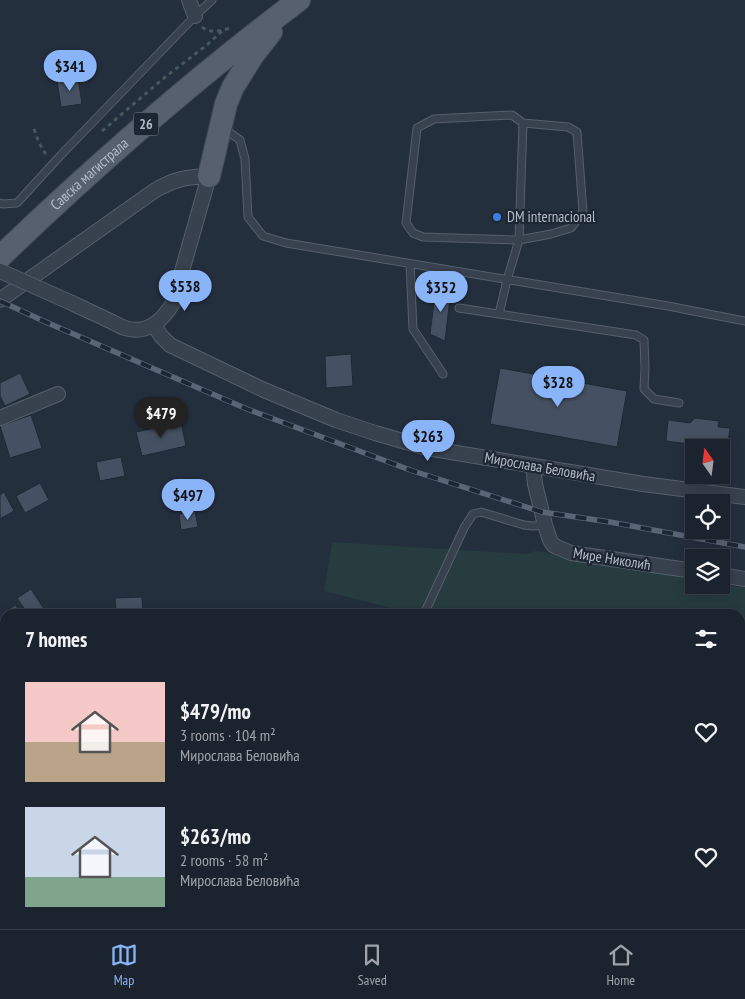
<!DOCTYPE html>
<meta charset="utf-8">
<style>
:root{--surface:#1b232e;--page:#282f3a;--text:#f1f3f6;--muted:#a0a4aa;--line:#39404a;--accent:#8ab4f8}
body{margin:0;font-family:"PT Sans Narrow",sans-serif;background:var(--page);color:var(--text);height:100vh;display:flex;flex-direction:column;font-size:19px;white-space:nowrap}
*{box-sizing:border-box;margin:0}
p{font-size:16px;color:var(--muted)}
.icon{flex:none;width:28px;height:28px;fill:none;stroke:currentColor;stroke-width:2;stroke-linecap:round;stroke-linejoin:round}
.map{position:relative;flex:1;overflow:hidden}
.side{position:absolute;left:0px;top:609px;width:745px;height:321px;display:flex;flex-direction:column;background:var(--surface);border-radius:15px 15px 0 0;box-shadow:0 2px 12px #0003,0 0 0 1px var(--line)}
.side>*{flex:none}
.needle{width:32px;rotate:346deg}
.controls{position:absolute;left:685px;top:439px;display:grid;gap:10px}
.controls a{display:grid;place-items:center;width:45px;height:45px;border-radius:0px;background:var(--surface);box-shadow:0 2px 12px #0003,0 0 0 1px var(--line);font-size:25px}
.price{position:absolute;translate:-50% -42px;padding:0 11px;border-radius:18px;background:var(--accent);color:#111;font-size:16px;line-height:32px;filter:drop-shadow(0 1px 2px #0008)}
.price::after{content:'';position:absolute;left:50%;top:30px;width:15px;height:11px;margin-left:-8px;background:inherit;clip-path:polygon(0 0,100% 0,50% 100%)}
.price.selected{background:#222;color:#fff}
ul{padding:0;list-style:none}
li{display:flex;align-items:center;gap:15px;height:125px;padding:0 25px}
li span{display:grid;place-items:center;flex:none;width:140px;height:100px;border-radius:0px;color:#555}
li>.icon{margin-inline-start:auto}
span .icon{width:60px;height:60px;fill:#fffc;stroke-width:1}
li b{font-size:21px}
h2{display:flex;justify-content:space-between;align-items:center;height:60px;padding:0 25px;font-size:21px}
.tab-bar{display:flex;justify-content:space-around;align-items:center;height:70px;border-top:1px solid var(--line);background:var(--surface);font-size:14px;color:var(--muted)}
.tab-bar a{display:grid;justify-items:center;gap:2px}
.tab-bar .selected{color:var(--accent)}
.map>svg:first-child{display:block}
.green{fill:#263c3f}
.building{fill:#455162;stroke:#1f2835}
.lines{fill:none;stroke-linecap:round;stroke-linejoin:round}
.lane-casing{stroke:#565f6c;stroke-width:9}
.street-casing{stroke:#565f6c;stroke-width:16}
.primary-casing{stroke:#414a57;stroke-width:24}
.path{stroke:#44595c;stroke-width:3;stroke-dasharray:4 4;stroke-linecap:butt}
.lane{stroke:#38414e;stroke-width:7}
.street{stroke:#38414e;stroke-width:14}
.primary{stroke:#56606e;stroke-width:22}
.rail-casing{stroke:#5a6575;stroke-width:5.5}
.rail{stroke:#1d2633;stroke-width:4;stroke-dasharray:11;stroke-linecap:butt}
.street-bridge-casing{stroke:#565f6c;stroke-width:16;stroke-linecap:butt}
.street-bridge{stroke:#38414e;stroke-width:14}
.shop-dot{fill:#3f7fe0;stroke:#1d2633;stroke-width:2}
.labels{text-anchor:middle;stroke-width:4.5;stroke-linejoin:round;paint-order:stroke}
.shield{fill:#1d2633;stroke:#878f9c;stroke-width:1}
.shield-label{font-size:14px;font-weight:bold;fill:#b4bcc9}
.street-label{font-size:15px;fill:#b4bcc9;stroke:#1d2633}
.poi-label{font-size:15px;fill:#b4bcc9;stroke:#1d2633;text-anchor:start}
</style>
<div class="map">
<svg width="745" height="929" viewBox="0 0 745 929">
<rect width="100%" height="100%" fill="#242f3e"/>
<path class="green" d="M332,542l196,12 7,-3 159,28v6l27,-1 24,4v127l-5,-5v-96h-325l-91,-23z"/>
<path class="building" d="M78,78l4,26 -21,3 -4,-26z
M436,287l15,3 -6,51 -15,-7z
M351,354l2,32 -27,2 -1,-32z
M500,368l127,23 -10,56 -127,-23z
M20,373l10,21 -25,12 -5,-10v-13z
M31,415l11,33 -32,10 -10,-32z
M695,418l24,3 -1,6 12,1 -3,21h-6v-1l-55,-7 2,-21 22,3z
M181,422l5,24 -44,10 -6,-24z
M121,457l4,19 -25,5 -4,-19z
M40,483l9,17 -24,13 -9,-17z
M4,492l10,19 -14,8v-24z
M195,511l3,16 -17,3 -2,-16z
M31,589l13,20 -7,5h-9l-11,-16z
M142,597l1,17h-27l-1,-16z
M16,605l4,9h-15v3l-2,-5z
M5,762v33l-5,-6v-23z
M107,925h21l2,2 -3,2h-17z"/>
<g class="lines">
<g class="lane-casing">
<path id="lane" d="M512,115l11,8 -4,117 -96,-3 -10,-4 -7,-10 11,-95 17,-9z
M223,128l17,12 5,19 3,58 15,19 23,7 382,63 77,15
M0,203l3,1 14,-1 44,-48 134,-139 17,-16
M410,264l3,65 30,45
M459,308l177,27 8,5 1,28 -1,21 10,10 25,4
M499,314l8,-34 12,-40 32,-6 20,-6 12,-16 -6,-80 -9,-5 -45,-4
M424,614l40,-86 9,-14 8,-2 43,13 9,1 12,-1"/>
</g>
<g class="street-casing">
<path id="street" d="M189,0l6,16
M0,300l154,-109c20,-12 32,-14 55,-15l-36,127c-10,17 -26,32 -48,25 -6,-2 -12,-6 -17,-8 -12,-6 -24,-11 -36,-17
M154,325l7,11 9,9 94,45 72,30 39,13 52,15 216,36 102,13
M0,418l58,-24
M533,466l2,18 10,41 5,15 3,5 4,2 14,6 123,18
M721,575l24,4
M0,697l5,-2"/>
</g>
<g class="primary-casing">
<g id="primary">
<path d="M209,176l17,-72 7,-17 20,-32 18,-23"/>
<path id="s1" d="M0,257c95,-91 194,-178 299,-257"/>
</g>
</g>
<path class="path" d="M202,27c10,7 20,4 30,0
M34,129l5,14 6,10h3
M102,131l62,-53 44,-34 14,-13
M740,822h5
M294,929l1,-4"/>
<use href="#lane" class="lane"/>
<use href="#street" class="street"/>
<use href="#primary" class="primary"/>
<g class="rail-casing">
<path id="rail" d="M0,301l48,22 199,86 163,61 132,42 68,10 135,25"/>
</g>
<use href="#rail" class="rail"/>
<g class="street-bridge-casing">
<path id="street-bridge" d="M0,271l72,32"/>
</g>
<use href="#street-bridge" class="street-bridge"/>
</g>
<circle class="shop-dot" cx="497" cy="217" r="5"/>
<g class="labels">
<rect class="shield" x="133.5" y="112.5" width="25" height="23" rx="4"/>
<g class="shield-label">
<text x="146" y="129">26</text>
</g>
<g class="street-label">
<text dy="5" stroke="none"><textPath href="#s1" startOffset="122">Савска магистрала</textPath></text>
<text transform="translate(540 467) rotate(10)" y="5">Мирослава Беловића</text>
<text transform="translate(612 559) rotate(9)" y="5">Мире Николић</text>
</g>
<g class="poi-label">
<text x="507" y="222">DM internacional</text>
</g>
</g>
</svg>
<div class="controls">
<a><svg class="needle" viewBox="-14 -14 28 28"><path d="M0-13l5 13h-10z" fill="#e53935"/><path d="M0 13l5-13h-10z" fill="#a0a4aa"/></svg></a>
<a><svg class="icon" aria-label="locate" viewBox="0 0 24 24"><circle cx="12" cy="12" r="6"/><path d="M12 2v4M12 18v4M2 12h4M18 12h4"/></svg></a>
<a><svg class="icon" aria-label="layers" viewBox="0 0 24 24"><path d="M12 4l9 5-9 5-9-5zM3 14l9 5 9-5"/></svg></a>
</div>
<b class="price" style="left:70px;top:92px">$341</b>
<b class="price" style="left:185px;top:312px">$538</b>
<b class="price" style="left:441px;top:313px">$352</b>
<b class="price" style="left:558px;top:408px">$328</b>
<b class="price selected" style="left:161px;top:439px">$479</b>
<b class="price" style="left:428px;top:462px">$263</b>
<b class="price" style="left:188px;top:521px">$497</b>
<section class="side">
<h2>7 homes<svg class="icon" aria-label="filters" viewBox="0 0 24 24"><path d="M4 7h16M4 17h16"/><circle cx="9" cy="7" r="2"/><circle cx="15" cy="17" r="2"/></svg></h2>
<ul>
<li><span style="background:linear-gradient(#f6c9c9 60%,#b9a48a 0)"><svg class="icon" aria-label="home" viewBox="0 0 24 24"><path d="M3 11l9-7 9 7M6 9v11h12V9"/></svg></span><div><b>$479/mo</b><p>3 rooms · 104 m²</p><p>Мирослава Беловића</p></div><svg class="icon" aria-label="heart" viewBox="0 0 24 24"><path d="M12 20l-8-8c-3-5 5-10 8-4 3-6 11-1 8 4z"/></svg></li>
<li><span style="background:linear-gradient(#c9d6e8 70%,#7fa58c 0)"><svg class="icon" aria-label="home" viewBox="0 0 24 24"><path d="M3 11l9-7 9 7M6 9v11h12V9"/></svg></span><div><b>$263/mo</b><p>2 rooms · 58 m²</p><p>Мирослава Беловића</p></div><svg class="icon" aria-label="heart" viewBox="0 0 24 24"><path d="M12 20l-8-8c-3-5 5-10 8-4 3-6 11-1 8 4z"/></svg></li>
</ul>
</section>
</div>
<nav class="tab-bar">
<a class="selected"><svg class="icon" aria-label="map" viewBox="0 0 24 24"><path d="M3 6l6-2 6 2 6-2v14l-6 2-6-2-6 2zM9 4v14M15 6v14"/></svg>Map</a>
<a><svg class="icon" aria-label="saved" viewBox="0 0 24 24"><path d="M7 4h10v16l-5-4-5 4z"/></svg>Saved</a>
<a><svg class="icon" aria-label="home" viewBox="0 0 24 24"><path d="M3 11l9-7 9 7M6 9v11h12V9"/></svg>Home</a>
</nav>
